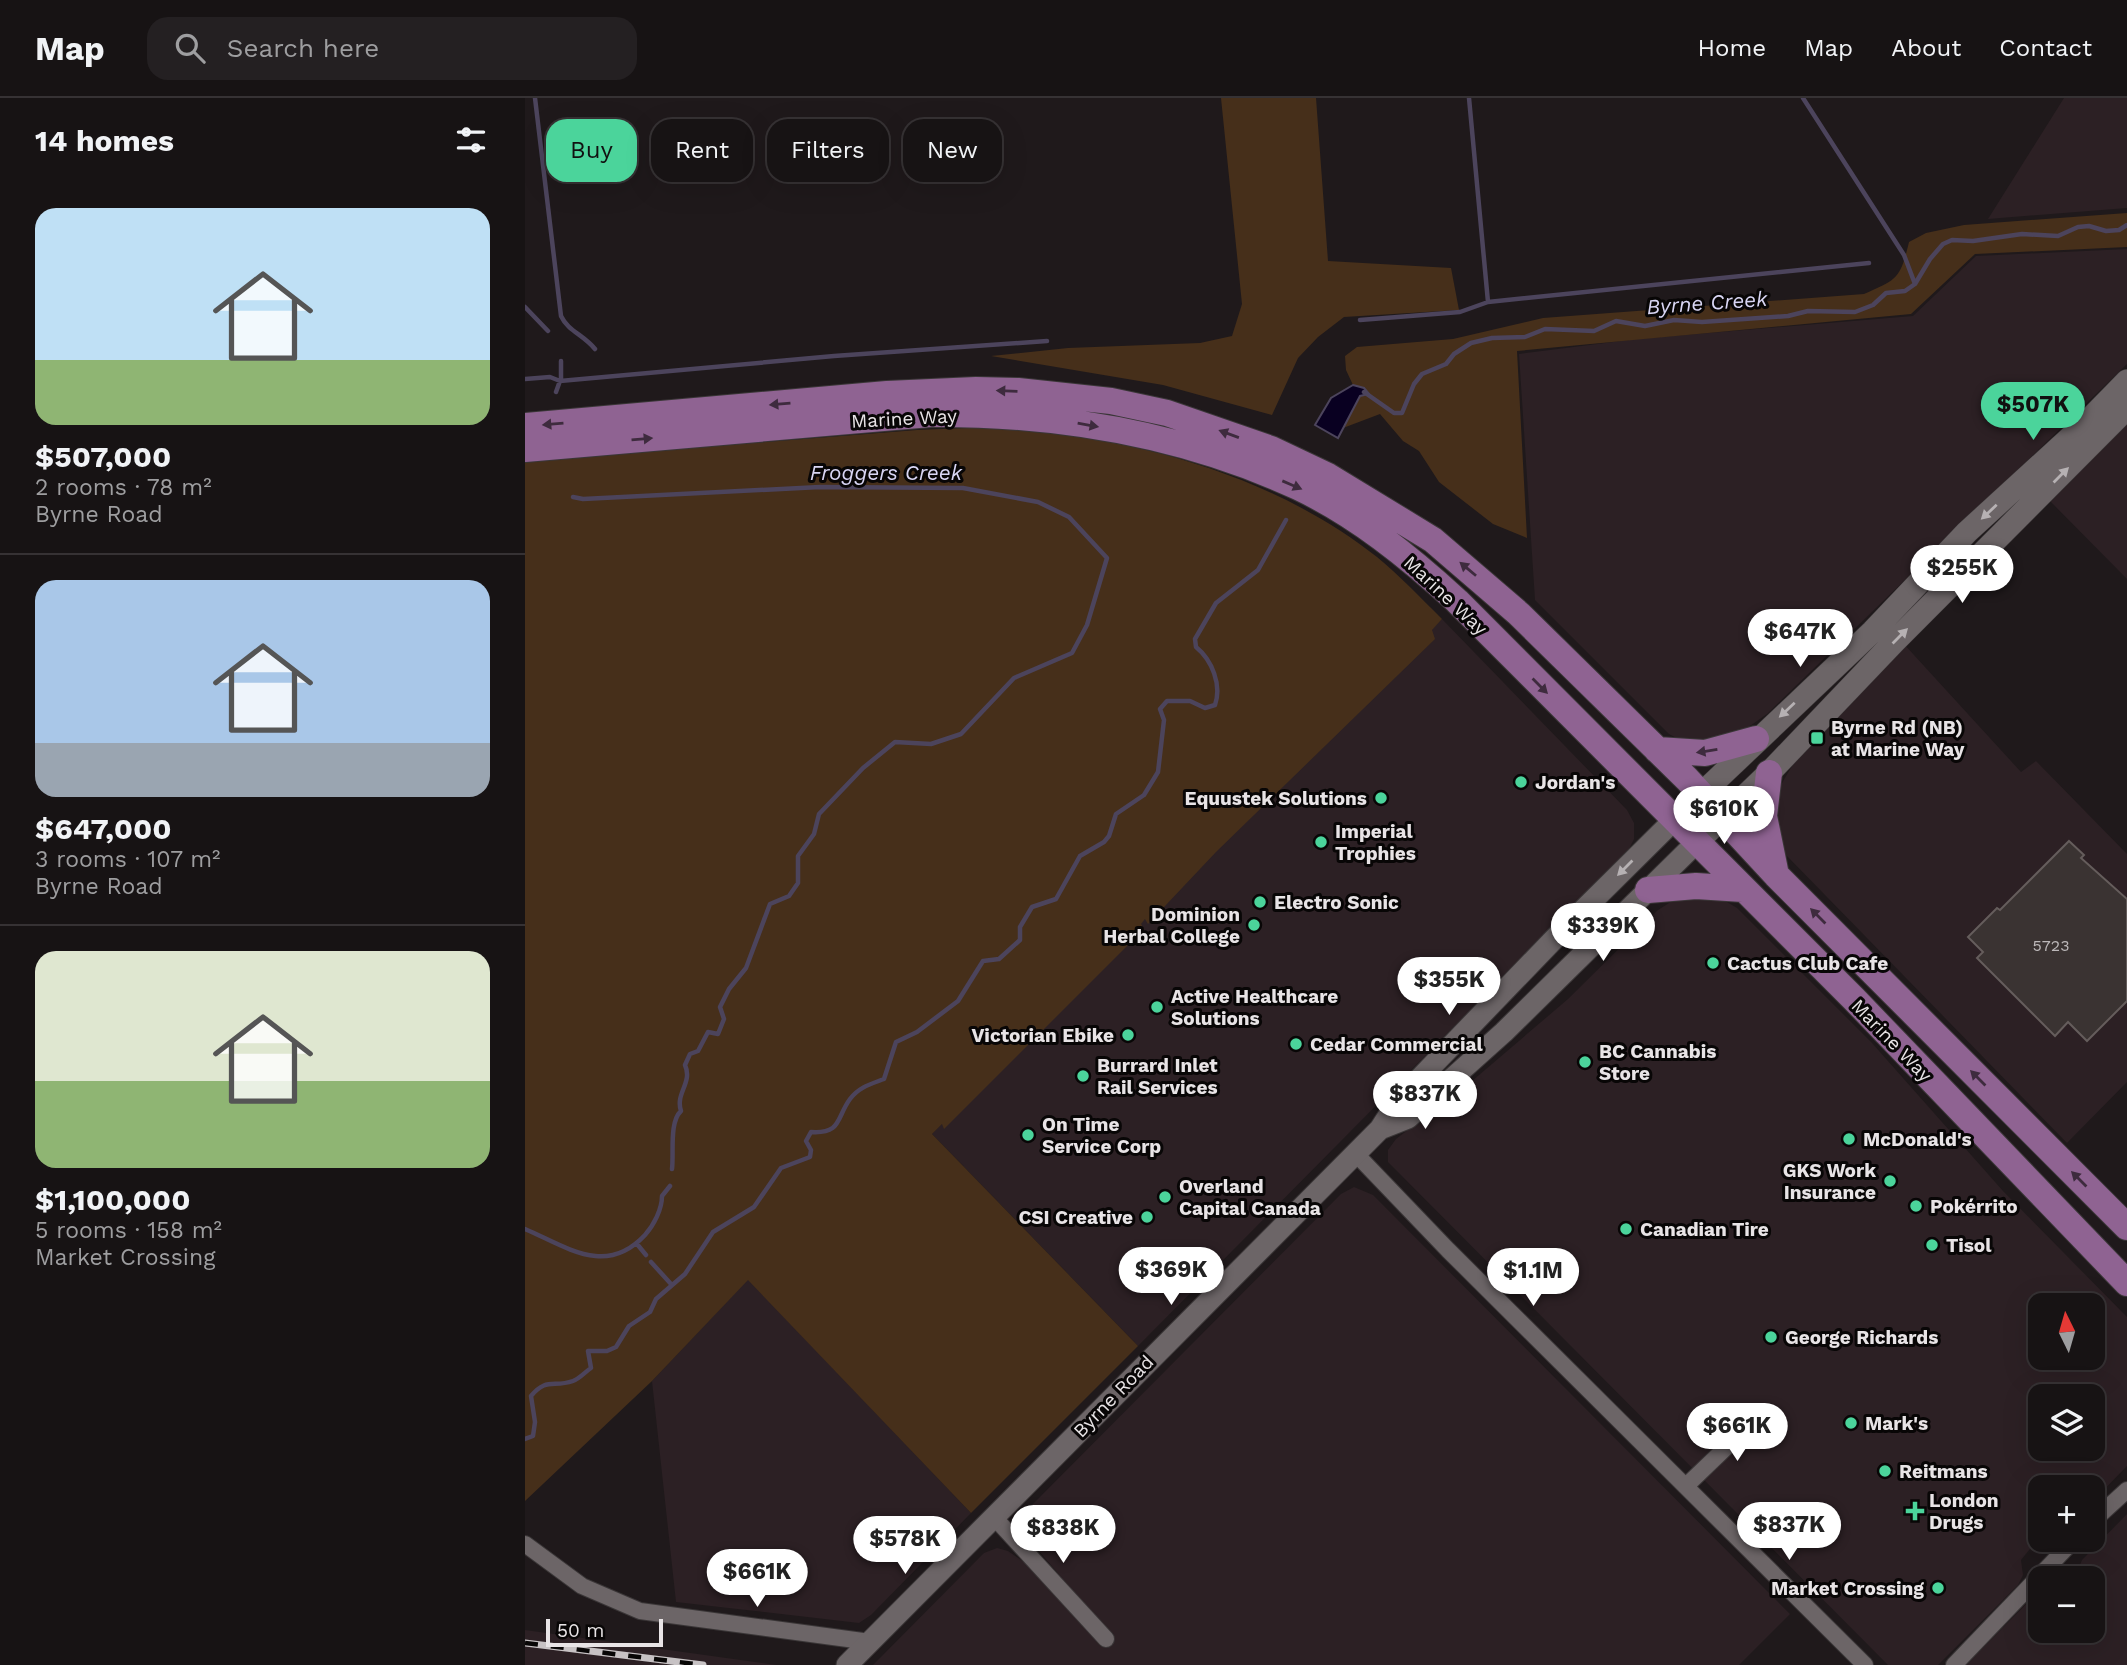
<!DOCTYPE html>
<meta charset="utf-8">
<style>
:root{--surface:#171314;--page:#242022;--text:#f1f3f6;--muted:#9e9ea0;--line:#363234;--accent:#4bd49b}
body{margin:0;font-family:"Work Sans",sans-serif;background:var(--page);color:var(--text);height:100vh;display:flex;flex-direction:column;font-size:26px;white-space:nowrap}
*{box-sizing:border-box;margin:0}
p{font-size:23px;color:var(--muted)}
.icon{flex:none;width:38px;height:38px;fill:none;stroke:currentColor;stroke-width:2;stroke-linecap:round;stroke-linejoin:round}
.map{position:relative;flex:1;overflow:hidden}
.drawer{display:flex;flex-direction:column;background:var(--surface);width:525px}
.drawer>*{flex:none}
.guide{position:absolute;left:21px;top:21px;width:665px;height:63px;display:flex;gap:14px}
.needle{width:46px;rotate:355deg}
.controls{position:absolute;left:1503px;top:1195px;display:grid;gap:14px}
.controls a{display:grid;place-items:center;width:77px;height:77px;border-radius:14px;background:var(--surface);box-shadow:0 7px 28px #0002,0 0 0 2px var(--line);font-size:35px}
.scale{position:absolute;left:21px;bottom:18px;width:117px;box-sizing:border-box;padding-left:7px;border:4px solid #e8e4e6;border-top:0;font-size:19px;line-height:24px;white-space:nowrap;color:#e8e4e6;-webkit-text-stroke:5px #080606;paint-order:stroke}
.price{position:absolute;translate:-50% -60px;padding:0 16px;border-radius:24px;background:#fff;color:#222;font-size:23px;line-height:46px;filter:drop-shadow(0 2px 4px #0008)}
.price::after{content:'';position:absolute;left:50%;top:42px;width:21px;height:16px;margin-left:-10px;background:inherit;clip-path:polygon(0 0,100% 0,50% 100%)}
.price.current{background:var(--accent);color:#111}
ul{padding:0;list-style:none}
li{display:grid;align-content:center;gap:14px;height:371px;padding:0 35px}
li+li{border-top:2px solid var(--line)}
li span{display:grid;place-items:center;height:217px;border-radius:21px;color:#555}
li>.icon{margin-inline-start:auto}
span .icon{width:126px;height:126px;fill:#fffc;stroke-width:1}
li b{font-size:30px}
h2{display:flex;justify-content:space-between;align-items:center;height:84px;padding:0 35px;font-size:30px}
.tag{padding:0 24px;border-radius:21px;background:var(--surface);box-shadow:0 7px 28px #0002,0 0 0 2px var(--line);font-size:24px;line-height:63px}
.tag.current{background:var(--accent);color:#111}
header{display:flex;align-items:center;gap:42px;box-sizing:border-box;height:98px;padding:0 35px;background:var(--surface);border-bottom:2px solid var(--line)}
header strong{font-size:33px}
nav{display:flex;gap:38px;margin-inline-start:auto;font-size:24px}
.search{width:490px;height:63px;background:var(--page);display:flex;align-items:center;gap:18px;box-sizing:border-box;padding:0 24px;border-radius:21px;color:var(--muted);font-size:26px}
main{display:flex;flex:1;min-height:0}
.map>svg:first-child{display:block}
.built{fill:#2c2024;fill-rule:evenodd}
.green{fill:#462f1a}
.water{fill:#090021;stroke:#4c445c;stroke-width:2}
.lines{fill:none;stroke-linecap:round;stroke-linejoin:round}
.stream{stroke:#4c445c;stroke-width:4.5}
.building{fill:#3a3332;stroke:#655d5c;stroke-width:2}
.minor-casing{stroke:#3a3637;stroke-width:18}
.tertiary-casing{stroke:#3a3637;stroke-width:23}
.secondary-casing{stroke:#3a3637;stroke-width:24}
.primary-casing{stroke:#3a3637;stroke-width:28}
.minor{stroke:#6c6567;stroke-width:16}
.tertiary{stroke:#6c6567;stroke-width:21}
.secondary{stroke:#6c6567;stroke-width:23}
.primary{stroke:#8f6392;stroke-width:26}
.rail-casing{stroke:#c7c2c4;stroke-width:7}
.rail{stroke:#080606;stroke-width:4.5;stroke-dasharray:13;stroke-linecap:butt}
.oneway{fill:#3e2b3e}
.oneway2{fill:#b6b1b3}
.poi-dot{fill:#4bd49b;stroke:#080606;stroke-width:2.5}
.labels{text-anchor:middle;stroke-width:6;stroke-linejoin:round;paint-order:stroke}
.number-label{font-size:16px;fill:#bcb8b9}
.street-label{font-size:19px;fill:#e8e4e6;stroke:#080606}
.poi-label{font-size:19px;font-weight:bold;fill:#e8e4e6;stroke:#080606;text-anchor:start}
.water-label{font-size:21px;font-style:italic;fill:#d9d6f4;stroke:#080606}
</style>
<header>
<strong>Map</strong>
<div class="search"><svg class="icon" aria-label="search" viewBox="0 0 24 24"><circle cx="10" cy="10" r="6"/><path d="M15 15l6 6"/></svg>Search here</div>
<nav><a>Home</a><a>Map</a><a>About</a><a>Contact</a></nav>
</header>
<main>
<section class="drawer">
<h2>14 homes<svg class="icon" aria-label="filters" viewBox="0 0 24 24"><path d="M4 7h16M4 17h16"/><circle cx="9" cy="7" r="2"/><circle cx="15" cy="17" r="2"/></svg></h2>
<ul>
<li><span style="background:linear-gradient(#bfe0f5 70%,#8fb573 0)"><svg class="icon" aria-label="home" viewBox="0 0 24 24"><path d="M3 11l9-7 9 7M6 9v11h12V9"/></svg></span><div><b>$507,000</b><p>2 rooms · 78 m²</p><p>Byrne Road</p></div></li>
<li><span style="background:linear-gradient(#a9c7e8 75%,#9aa5b1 0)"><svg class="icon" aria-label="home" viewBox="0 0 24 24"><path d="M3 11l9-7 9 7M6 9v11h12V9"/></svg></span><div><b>$647,000</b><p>3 rooms · 107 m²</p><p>Byrne Road</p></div></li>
<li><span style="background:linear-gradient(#dfe7d0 60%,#8fb573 0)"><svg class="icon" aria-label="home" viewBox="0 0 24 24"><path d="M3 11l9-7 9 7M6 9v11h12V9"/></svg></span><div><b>$1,100,000</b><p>5 rooms · 158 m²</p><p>Market Crossing</p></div></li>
</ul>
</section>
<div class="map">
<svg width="1602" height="1567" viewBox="0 0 1602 1567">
<rect width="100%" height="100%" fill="#1f191b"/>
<path class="built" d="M1539,0h63v110l-139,11z
M1602,151v115l-360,350 -20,14 -30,15 -33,-1 -15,-8 -134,-134 -16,-246 118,-15 276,-23 63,-60z
M1602,324v157l-78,-79z
M917,521l185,191 7,13v16l-6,12 -490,495 -206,-212z
M1378,545l118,129 15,-11 91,93v228l-60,61 -281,-288 -11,-14 4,-53 13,-22z
M1152,800l45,1 15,9 135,135 131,148 124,126v149l-34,35v-13h-52v52h13l-8,4h-12l-13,16 2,15 -5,10 -80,80h-50l-500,-503v-12l8,-11 76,-58 96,-82 90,-89zM1516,1208h52v52h-52zM1516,1298h52v53h-52z
M829,1089l19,8 417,419 -51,51h-866l111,-112 13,-5 11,3 16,11 79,79 7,-7 -72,-84 -9,-15 -4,-12 3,-14 313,-315z
M223,1181l223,234 -100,102 -12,8 -183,-21 -24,-221z
M1602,1416v151h-161l63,-64 11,-5 1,35h52v-53h-18l2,-6 5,-12z
M0,1532l252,35h-252z"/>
<path class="green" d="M696,0h95l12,163 123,7 8,42 -115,7 -26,20 -20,21 -26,57 -109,-30 -172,-29 77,-8 132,-5 32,-7 10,-32z
M1602,115v34l-152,7 -64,60 -394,37 10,187 -34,-14 -54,-42 -20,-31 -16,-10 -23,-27 -37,14 21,-40 -11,-3 -7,-15 -1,-14 12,-9 96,-8 90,-21 321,-24c34,-15 36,-15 45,-52l17,-9 38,-8z
M468,329c134,9 276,45 384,130 23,19 44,41 65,62l-10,11 3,9 -219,213 -68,72 -3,-5 -4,5 3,5 -200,200 -2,-5 -10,10 206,212 -167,167 -223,-233 -96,101 -127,120v-1040l392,-31z"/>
<path class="water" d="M828,287l11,3 5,6 -9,2 -22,42 -23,-13 16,-27z"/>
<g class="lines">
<path class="stream" d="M10,0l26,218c7,15 23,19 34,33
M944,0l19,204
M1278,0l101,157 11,29
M0,209l23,24
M835,222l100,-8 28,-10 381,-39
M0,281l25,-2 10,4 274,-25 213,-15
M31,294l5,-14v-17
M839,294l30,21h8l12,-29 8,-10 24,-10 8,-10 17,-11 21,-5 33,-1 20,-8 49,2 22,-10 29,5 29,-6 28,2 86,-6 20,-5 47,1 18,-7 13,-12 19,-2 10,-7 15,-25 13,-15 9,-4 21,1 49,-7 36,2 20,-9 11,-1 17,5 13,-1 8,-5
M48,399l10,2 237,-12 143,1 75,14 31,15 38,41 -20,67 -15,28 -58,25 -53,56 -30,10 -36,-2 -32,26 -44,46 -5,20 -16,22v27l-9,13 -19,8 -24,64 -17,21 -9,18 4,12 -6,15 -10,-2 -10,19 -8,3 -5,11c8,18 -10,28 -4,46 -12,11 -7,42 -9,58
M0,1131c42,18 81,48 120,6 9,-10 17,-26 17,-39l8,-10
M112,1146l9,11
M126,1164l20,22
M0,1341l8,-3 2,-14 -4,-26c16,-19 22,-8 42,-15 6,-2 12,-9 18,-13l-3,-17h19l9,-4 13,-21 21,-14 6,-13 29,-25 28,-42 41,-25 27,-39 29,-11 1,-7 -5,-9 5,-9c31,2 25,-14 39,-33 9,-12 21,-15 34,-20l12,-37 21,-10 41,-31 25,-40 16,-2 21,-19v-13l12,-20 24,-8 24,-43 24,-14 5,-6 7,-22 28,-19 14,-23 6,-52 -4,-11 7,-8h23l15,7 10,-3c7,-20 -3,-45 -19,-58l-1,-8 21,-36 42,-33 28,-50"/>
</g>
<path class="building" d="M1544,743l15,14 -3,3 46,41v102l-40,40 -19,-19 -13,14 -78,-78 6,-6 -15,-15 29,-29 3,2z"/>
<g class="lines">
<g class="minor-casing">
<path id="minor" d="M831,1056l92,96 417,415
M1162,1387l74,-71
M468,1418l113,123
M1568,1423l34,-31
M0,1446l57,42 58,25 230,31
M1429,1567l120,-125"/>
</g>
<g class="tertiary-casing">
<path id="tertiary" d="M855,1031l28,-11 96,-86 192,-189
M322,1567l533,-536 18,-28 160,-166 115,-114"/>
</g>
<g class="secondary-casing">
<path id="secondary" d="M1148,723l200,-190 94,-99 118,-108 42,-43
M1171,745l73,-70 125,-131 233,-234"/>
</g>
<g class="primary-casing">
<path id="primary" d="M0,328l362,-32 89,-4 42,1 93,10 56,12 104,36 57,27 105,64 86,74 168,165 89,96 351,352
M0,351l405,-35c125,-1 253,20 368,73 59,28 111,70 159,114l397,398 273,284
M1132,652l48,3 51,-14
M1244,675l-5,43 11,54
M1123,792l48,-4 47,3"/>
</g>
<use href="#minor" class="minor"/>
<use href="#tertiary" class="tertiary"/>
<use href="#secondary" class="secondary"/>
<use href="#primary" class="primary"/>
<g class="rail-casing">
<path id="rail" d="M0,1545l178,22"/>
</g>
<use href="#rail" class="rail"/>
</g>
<defs><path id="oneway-solid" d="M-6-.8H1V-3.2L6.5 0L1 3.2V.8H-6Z" transform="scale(1.75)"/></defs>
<g class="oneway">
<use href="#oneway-solid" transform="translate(482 293) rotate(-178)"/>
<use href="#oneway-solid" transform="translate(255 306) rotate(175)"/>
<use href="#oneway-solid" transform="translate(28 326) rotate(175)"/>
<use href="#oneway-solid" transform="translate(563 327) rotate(10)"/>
<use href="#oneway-solid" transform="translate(704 336) rotate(-160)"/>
<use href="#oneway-solid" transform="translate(117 341) rotate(-5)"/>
<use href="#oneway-solid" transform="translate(767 387) rotate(23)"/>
<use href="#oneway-solid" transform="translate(943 471) rotate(-140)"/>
<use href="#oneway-solid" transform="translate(1015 588) rotate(45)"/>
<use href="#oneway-solid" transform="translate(1182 653) rotate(171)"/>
<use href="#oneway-solid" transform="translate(1293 818) rotate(-135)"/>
<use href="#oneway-solid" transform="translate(1453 980) rotate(-135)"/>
<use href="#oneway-solid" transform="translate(1554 1081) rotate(-135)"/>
</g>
<g class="oneway2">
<use href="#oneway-solid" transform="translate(1536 377) rotate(-45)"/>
<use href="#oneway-solid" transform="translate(1464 414) rotate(137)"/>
<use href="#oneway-solid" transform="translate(1375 538) rotate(-45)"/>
<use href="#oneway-solid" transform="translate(1262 612) rotate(137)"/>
<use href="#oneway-solid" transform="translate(1100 770) rotate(135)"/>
</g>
<g class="poi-dot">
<rect x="1285" y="633" width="14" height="14" rx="3.5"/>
<circle cx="996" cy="684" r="7"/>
<circle cx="856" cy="700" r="7"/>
<circle cx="796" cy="744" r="7"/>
<circle cx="735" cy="804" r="7"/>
<circle cx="729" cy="827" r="7"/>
<circle cx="1188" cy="865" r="7"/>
<circle cx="632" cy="909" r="7"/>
<circle cx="603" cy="937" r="7"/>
<circle cx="771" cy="946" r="7"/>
<circle cx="1060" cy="964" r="7"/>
<circle cx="558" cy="978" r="7"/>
<circle cx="503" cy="1037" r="7"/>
<circle cx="1324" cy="1041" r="7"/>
<circle cx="1365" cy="1083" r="7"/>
<circle cx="640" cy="1099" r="7"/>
<circle cx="1391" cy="1108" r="7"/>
<circle cx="622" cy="1119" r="7"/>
<circle cx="1101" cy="1131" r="7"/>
<circle cx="1407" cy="1147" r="7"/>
<circle cx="1246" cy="1239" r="7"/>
<circle cx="1326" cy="1325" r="7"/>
<circle cx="1360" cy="1373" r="7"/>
<path d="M1386.5 1402.5h7v7h7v7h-7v7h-7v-7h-7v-7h7z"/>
<circle cx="1413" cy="1490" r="7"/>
</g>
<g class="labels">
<g class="number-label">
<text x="1526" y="853">5723</text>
</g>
<g class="street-label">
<text transform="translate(379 320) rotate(-3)" y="7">Marine Way</text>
<text transform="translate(921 497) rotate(43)" y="7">Marine Way</text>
<text transform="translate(1367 942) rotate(46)" y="7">Marine Way</text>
<text transform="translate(588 1298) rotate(-46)" y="7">Byrne Road</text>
</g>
<g class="poi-label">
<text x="1306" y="636">Byrne Rd (NB)<tspan x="1306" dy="22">at Marine Way</tspan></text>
<text x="1010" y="691">Jordan's</text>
<text x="842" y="707" text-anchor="end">Equustek Solutions</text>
<text x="810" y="740">Imperial<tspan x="810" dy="22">Trophies</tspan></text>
<text x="749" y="811">Electro Sonic</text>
<text x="715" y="823" text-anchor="end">Dominion<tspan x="715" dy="22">Herbal College</tspan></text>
<text x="1202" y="872">Cactus Club Cafe</text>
<text x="646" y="905">Active Healthcare<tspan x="646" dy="22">Solutions</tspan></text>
<text x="589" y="944" text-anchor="end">Victorian Ebike</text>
<text x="785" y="953">Cedar Commercial</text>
<text x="1074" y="960">BC Cannabis<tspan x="1074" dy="22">Store</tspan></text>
<text x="572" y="974">Burrard Inlet<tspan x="572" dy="22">Rail Services</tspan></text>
<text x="517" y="1033">On Time<tspan x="517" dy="22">Service Corp</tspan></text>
<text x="1338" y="1048">McDonald's</text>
<text x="1351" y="1079" text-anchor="end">GKS Work<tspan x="1351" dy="22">Insurance</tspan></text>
<text x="654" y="1095">Overland<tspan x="654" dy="22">Capital Canada</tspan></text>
<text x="1405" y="1115">Pokérrito</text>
<text x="608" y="1126" text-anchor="end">CSI Creative</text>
<text x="1115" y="1138">Canadian Tire</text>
<text x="1421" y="1154">Tisol</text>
<text x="1260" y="1246">George Richards</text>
<text x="1340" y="1332">Mark's</text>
<text x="1374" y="1380">Reitmans</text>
<text x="1404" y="1409">London<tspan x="1404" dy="22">Drugs</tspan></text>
<text x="1399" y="1497" text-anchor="end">Market Crossing</text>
</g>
<g class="water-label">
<text transform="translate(1182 205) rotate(-4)" y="7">Byrne Creek</text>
<text x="361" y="382">Froggers Creek</text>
</g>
</g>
</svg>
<div class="controls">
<a><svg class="needle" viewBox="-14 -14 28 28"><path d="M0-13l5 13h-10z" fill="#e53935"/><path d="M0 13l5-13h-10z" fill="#9e9ea0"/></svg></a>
<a><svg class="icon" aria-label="layers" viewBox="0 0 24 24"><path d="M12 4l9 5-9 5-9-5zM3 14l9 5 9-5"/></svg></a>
<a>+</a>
<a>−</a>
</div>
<div class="scale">50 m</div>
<b class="price current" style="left:1508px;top:344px">$507K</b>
<b class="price" style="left:1437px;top:507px">$255K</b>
<b class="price" style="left:1275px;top:571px">$647K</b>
<b class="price" style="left:1199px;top:748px">$610K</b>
<b class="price" style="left:1078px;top:865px">$339K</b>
<b class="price" style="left:924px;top:919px">$355K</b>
<b class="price" style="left:900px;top:1033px">$837K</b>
<b class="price" style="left:646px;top:1209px">$369K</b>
<b class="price" style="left:1008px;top:1210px">$1.1M</b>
<b class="price" style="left:1212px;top:1365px">$661K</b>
<b class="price" style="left:1264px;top:1464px">$837K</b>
<b class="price" style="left:538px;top:1467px">$838K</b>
<b class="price" style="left:380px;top:1478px">$578K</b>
<b class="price" style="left:232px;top:1511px">$661K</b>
<div class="guide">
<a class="tag current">Buy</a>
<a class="tag">Rent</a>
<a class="tag">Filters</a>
<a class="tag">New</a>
</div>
</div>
</main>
